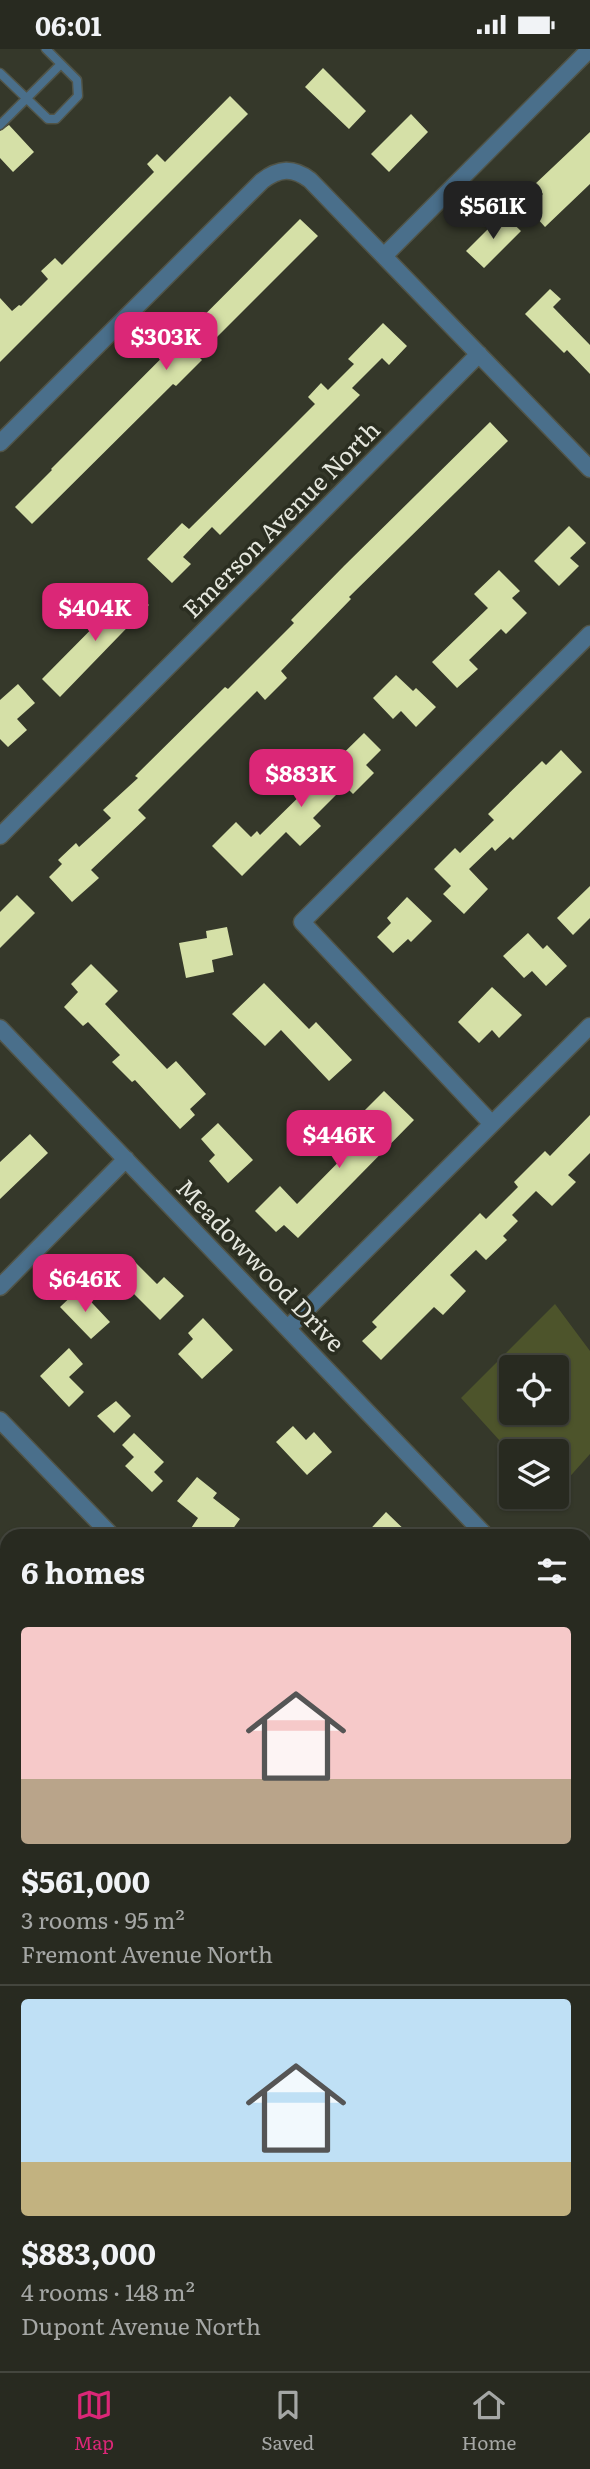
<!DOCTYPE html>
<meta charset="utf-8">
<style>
:root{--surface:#282a20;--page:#303229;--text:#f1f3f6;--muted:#a5a7a5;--line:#44463e;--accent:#db2777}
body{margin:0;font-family:Literata,serif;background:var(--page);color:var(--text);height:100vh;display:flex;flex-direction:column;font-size:26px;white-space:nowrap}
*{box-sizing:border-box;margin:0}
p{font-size:23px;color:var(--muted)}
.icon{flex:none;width:38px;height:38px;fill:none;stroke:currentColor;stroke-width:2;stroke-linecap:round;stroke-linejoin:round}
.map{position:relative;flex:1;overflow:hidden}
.details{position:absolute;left:0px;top:1480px;width:592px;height:842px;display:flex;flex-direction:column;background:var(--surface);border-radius:21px 21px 0 0;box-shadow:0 2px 5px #0004,0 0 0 2px var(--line)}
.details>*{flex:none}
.fabs{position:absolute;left:499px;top:1306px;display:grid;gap:14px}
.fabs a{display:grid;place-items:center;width:70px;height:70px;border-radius:7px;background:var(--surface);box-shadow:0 2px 5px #0004,0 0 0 2px var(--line);font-size:35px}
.price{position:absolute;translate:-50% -60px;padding:0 16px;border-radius:14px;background:var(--accent);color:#fff;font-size:23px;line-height:46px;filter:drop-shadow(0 2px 4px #0008)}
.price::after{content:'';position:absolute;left:50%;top:42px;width:21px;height:16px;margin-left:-10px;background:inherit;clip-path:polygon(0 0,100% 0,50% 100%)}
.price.current{background:#222;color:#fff}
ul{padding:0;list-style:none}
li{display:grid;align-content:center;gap:14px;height:371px;padding:0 21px}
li+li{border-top:2px solid var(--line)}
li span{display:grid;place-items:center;height:217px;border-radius:7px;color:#555}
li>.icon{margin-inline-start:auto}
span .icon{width:126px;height:126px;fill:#fffc;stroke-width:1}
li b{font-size:30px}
h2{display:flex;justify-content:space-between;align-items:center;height:84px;padding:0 21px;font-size:30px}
.status{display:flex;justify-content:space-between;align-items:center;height:49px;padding:0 35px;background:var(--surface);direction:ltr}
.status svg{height:19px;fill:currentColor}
.dock{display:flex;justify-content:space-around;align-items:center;height:98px;border-top:2px solid var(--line);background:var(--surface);font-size:19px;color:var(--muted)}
.dock a{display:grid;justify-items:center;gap:4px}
.dock .current{color:var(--accent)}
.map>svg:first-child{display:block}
.green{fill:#4d542b;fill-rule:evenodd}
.building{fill:#d5e0a7}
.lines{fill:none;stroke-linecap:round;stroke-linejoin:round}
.service-casing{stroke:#515447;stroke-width:11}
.minor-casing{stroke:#515447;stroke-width:19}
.service{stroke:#4a6f8b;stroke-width:8}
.minor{stroke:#4a6f8b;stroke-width:16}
.labels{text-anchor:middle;stroke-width:7;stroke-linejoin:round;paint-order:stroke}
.street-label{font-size:24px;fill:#e5e7de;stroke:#2b2e21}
</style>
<div class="status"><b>06:01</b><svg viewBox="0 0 49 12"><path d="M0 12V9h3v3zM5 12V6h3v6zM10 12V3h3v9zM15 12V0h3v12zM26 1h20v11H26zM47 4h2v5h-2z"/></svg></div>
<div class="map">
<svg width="590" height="2322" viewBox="0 0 590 2322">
<rect width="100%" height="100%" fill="#35382a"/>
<path class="green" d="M555,1255l35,47v103l-33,37 -1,-40h-45v2l-50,-55zM511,1318h45v45h-45z"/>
<path class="building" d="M323,19l43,43 -17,18 -44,-42z
M230,47l18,18 -248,248v-64l12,13 7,-6 2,1 27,-27 -7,-8 14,-13 7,7 92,-93 -7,-8 10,-10 8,8z
M411,65l17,18 -39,40 -18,-18z
M9,76l25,27 -21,20 -13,-14v-27z
M590,83v52l-45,43 -17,-19 15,-14 -9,-9z
M503,165l18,17 -37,37 -18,-17z
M300,170l18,17 -120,120 4,4 -26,26 -3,-2 -141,140 -17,-17 37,-37 -1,-1z
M550,240l11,10 -8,8 37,38v29l-23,-24 -3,3 -39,-39z
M383,274l24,23 -18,19 -7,-7 -30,30 8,7 -140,140 -8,-8 -29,30 8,7 -19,19 -25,-24 35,-36 7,6 100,-99 26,-26 -7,-7 13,-14 7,7 26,-26 -6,-5z
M490,373l18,19 -159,156 2,2 -70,72 6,7 -22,22 -8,-9 -119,119 8,8 -55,52 8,8 -27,24 -23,-25 13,-13 -4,-4 18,-17 3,4 32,-29 -8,-8 35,-32 -3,-2 90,-89 3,2 66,-66 -3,-3 53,-54z
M569,477l17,17 -16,15 9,8 -20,20 -25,-25z
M499,521l21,21 -8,7 15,15 -21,21 -5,-5 -32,31 9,9 -21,19 -25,-26 56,-54 -14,-14z
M132,539l17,17 -89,92 -18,-18z
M396,626l17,16 3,-3 20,19 -20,20 -15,-16 -8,8 -20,-21z
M18,635l17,19 -18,16 10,11 -19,17 -8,-8v-39z
M364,684l17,17 -15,15 8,8 -21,21 -8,-8 -32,32 8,8 -21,20 -14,-14 -44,44 -30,-30 24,-24 15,15 6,-6 3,4z
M561,701l21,22 -69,68 -3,-3 -15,14 -3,-4 -23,22 19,20 -24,25 -21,-20 8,-8 -17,-17 21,-21 5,5 34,-33 -6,-6 54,-53 4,4z
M590,837v32l-17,17 -16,-17z
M17,846l18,18 -35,35v-36z
M407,848l25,24 -21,21 -3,-3 -15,14 -16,-16 14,-14 -4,-5z
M227,878l6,28 -21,5 2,12 -28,6 -7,-35 28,-5 -1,-7z
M528,884l15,16 4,-4 20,21 -21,20 -14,-15 -8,7 -21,-22z
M91,915l27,27 -13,13 62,65 9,-8 30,33 -16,15 5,6 -15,14 -45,-49 -3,2 -20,-20 8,-7 -32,-33 -5,4 -19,-19 14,-15 -7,-8z
M264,934l45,46 7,-7 36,38 -23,21 -48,-51 -16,16 -33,-32z
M492,938l30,28 -23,23 -7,-8 -13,13 -21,-21z
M384,1042l30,29 -116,118 -14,-13 -8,7 -21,-21 25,-25 17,18 9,-9 63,-64 -13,-12z
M590,1066v38l-22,22 8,7 -24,24 -16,-15 -24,24 6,6 -15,15 4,4 -21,20 -10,-10 -26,25 16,16 -23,24 -9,-8 -53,53 -19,-19 15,-14 -5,-5 108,-109 6,6 32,-32 -4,-5 31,-31 5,5z
M218,1074l35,37 -25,23 -19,-22 6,-6 -14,-16z
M30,1085l18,19 -48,46v-37z
M133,1211l24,24 7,-7 20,19 -24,24 -43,-43z
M79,1240l31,33 -19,17 -31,-32z
M203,1269l30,32 -31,29 -24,-25 15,-15 -5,-6z
M69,1299l14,16 -14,13 15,15 -15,15 -29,-31z
M116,1352l15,15 -17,17 -17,-17z
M293,1377l13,14 8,-8 18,20 -25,23 -31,-33z
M134,1384l30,29 -10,10 9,9 -11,11 -27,-26 9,-9 -12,-12z
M197,1428l20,16 -4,5 27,21 -13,18h-42l13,-19 -21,-17z
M386,1463l26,25h-49z"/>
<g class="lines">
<g class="service-casing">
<path id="service" d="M0,24l48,46h8l22,-23 -1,-16 -16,-16
M0,76l61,-61 -15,-15
M0,2128l7,9"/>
</g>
<g class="minor-casing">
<path id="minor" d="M384,207l206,-207
M0,394l262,-262c17,-13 31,-14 48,-1l280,289
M0,787l479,-482
M0,979l487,509
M492,1075l-190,-202 288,-288
M0,1238l126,-128
M288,1279l302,-302
M0,1371l113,117
M584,1590l6,5
M0,1764l7,7
M584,1992l6,6
M584,2038l6,-5
M153,2315l6,7
M498,2315l7,7
M76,2322l6,-7
M294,2322l7,-7"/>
</g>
<use href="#service" class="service"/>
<use href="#minor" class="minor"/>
</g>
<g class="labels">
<g class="street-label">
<text transform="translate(282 471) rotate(-45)" y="8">Emerson Avenue North</text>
<text transform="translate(260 1217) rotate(46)" y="8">Meadowwood Drive</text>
</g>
</g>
</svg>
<div class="fabs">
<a><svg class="icon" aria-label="locate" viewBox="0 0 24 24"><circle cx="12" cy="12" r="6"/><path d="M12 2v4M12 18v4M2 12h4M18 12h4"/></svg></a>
<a><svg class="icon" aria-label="layers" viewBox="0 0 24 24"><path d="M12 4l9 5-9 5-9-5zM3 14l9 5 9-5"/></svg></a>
</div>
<b class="price current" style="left:493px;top:192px">$561K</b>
<b class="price" style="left:166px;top:323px">$303K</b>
<b class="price" style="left:95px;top:594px">$404K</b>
<b class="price" style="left:301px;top:760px">$883K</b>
<b class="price" style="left:339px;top:1121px">$446K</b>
<b class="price" style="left:85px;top:1265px">$646K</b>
<section class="details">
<h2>6 homes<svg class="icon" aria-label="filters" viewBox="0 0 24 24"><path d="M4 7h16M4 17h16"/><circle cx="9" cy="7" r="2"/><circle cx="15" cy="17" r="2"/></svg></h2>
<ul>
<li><span style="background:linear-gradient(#f6c9c9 70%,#b9a48a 0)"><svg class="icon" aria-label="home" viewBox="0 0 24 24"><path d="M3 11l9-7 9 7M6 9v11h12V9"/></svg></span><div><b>$561,000</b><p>3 rooms · 95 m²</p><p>Fremont Avenue North</p></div></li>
<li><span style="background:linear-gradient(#bfe0f5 75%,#c2b280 0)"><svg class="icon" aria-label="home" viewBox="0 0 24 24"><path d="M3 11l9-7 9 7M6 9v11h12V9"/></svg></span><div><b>$883,000</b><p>4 rooms · 148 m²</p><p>Dupont Avenue North</p></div></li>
</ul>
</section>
</div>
<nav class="dock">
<a class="current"><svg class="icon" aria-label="map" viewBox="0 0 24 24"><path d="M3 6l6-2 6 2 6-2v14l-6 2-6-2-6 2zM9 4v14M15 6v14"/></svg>Map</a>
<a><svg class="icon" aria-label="saved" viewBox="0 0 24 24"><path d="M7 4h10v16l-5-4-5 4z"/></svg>Saved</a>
<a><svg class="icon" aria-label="home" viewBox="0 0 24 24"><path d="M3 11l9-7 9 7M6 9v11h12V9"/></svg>Home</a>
</nav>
